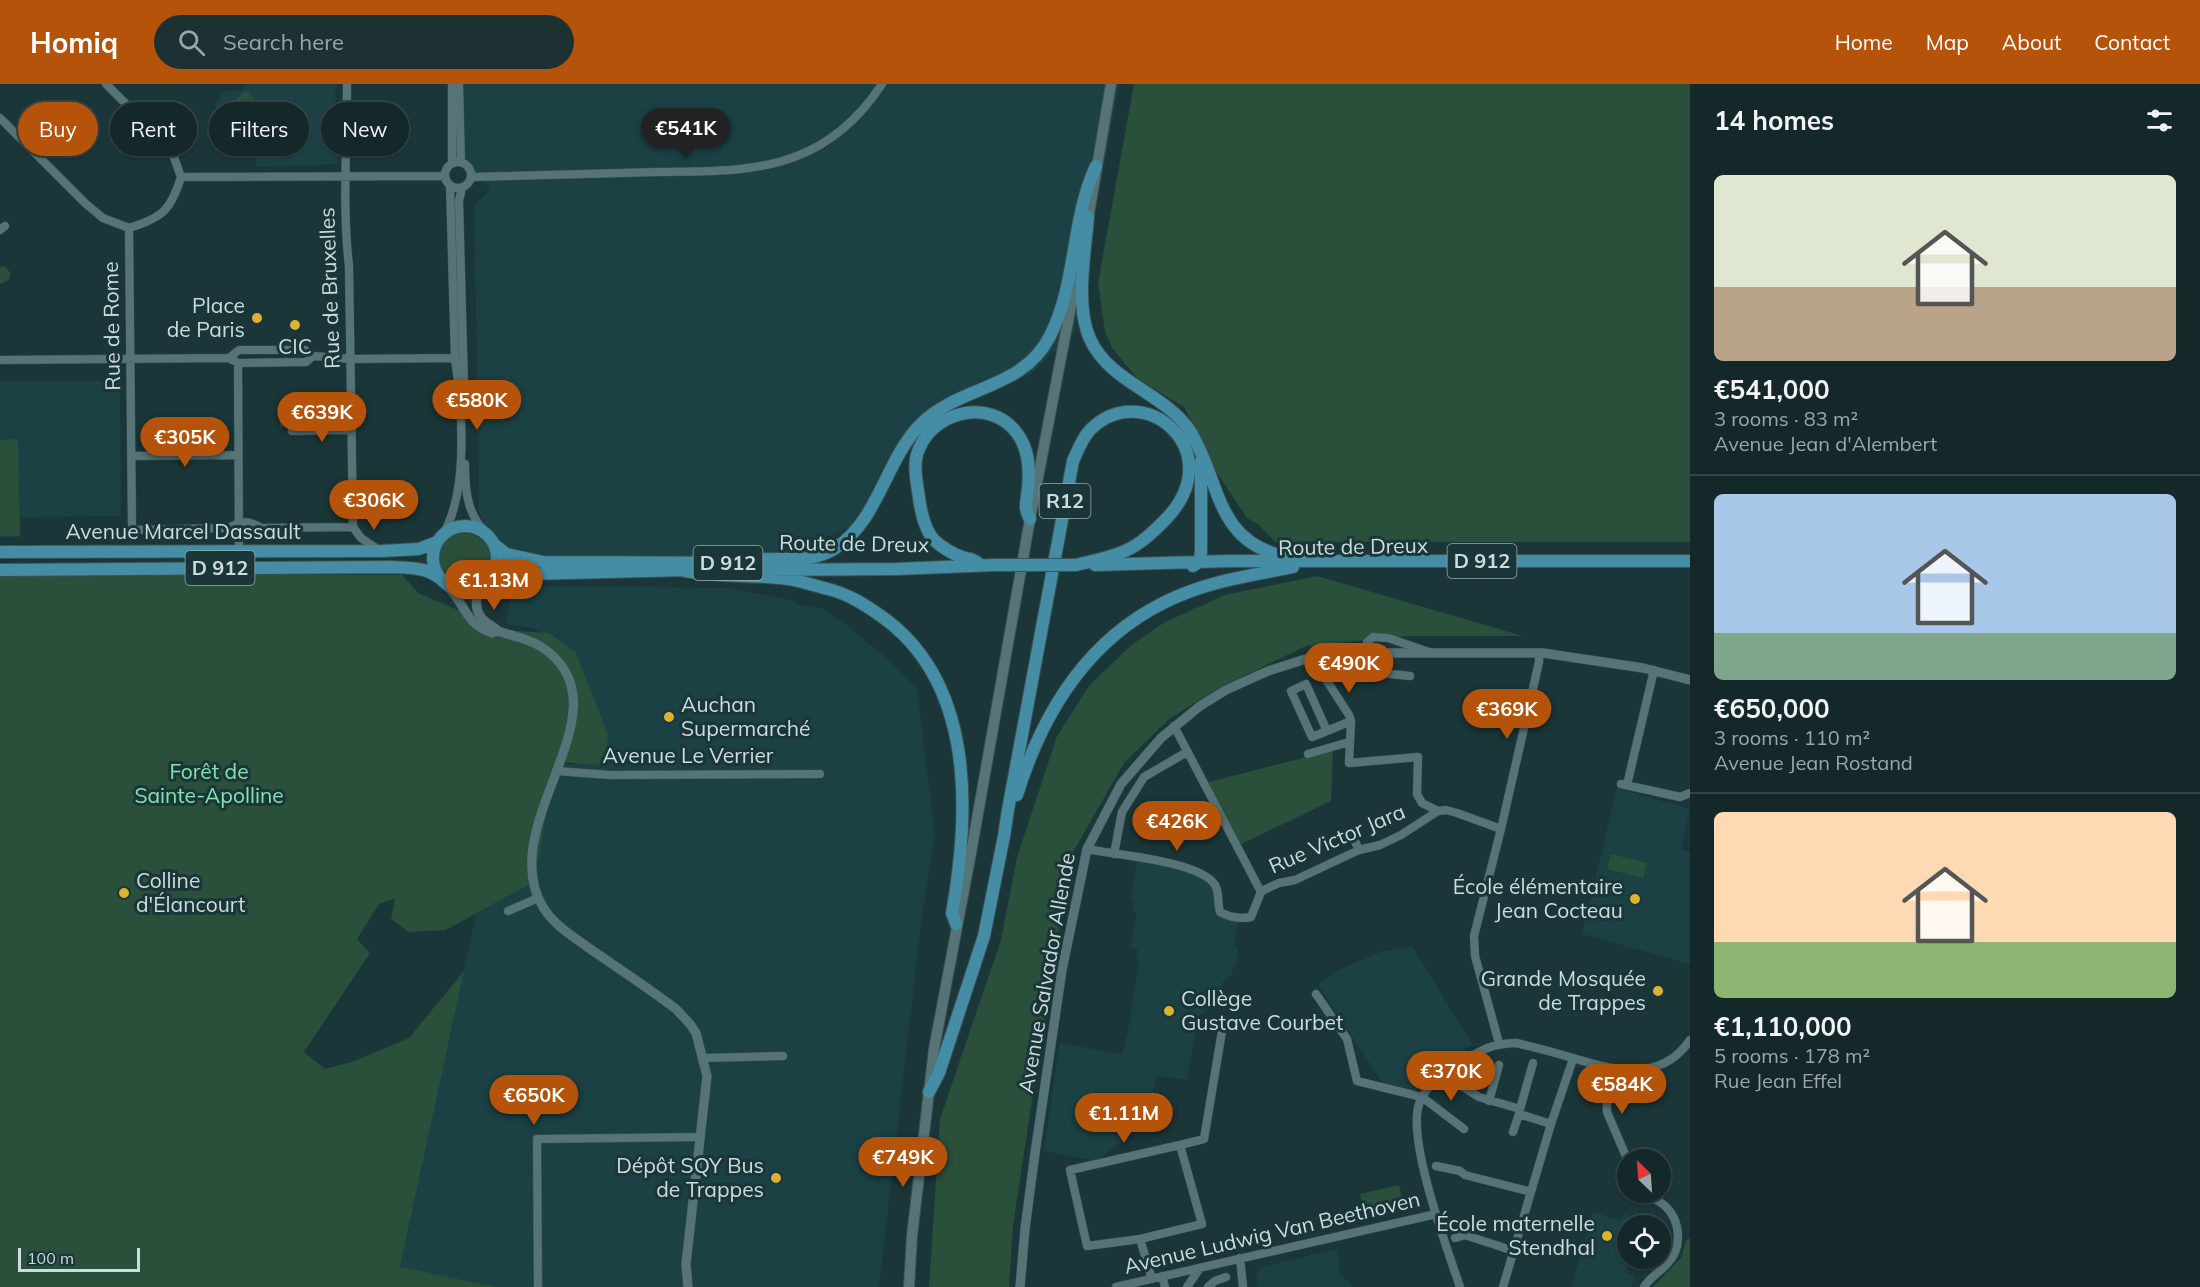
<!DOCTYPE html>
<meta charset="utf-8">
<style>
:root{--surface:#14282a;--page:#1d3032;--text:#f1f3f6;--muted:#9da6a8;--line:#334447;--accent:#b45309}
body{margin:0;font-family:Mulish,sans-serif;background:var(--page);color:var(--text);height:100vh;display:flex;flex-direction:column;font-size:22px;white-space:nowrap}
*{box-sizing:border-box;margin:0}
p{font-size:20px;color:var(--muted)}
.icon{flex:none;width:33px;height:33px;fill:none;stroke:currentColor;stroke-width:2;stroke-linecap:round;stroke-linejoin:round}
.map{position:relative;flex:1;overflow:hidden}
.side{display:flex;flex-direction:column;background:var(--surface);width:510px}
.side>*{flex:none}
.top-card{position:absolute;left:18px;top:18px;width:570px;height:54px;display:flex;gap:12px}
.needle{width:39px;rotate:335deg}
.buttons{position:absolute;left:1617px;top:1065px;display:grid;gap:12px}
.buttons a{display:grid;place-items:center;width:54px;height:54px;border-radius:50%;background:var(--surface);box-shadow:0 2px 4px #0004,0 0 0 2px var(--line);font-size:30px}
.scale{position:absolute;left:18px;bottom:15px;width:122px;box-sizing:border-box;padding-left:6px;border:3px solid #ccdcde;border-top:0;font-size:16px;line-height:21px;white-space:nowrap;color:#ccdcde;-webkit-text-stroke:4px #1a3638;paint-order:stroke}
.price{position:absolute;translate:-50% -51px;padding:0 14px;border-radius:21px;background:var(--accent);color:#fff;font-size:20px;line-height:39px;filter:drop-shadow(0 2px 3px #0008)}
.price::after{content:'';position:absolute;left:50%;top:36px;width:18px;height:14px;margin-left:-9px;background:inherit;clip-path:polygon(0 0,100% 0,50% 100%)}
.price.selected{background:#222;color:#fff}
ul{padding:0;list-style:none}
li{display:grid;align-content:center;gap:12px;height:318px;padding:0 24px}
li+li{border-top:2px solid var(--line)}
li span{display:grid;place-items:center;height:186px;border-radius:9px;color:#555}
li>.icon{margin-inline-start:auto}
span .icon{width:108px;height:108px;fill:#fffc;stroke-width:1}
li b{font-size:26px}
h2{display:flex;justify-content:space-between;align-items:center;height:72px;padding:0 24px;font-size:26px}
.chip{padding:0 21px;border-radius:27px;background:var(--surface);box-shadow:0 2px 4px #0004,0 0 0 2px var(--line);font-size:21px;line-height:54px}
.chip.selected{background:var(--accent);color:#fff}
header{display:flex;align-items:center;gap:36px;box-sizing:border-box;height:84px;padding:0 30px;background:var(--accent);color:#fff}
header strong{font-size:28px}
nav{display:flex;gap:33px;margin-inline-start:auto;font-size:21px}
.search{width:420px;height:54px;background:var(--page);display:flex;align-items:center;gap:15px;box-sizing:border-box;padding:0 21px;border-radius:33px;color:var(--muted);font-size:22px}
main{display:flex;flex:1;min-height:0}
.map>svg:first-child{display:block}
.built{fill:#1b4145}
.green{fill:#2a4f3b}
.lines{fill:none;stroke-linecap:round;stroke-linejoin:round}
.minor-casing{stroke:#3a5255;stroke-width:9}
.tertiary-casing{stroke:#3a5255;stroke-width:10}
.secondary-casing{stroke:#3a5255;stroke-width:12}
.primary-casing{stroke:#3a5255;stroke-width:14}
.minor{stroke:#567477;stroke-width:8}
.tertiary{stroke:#567477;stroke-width:9}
.secondary{stroke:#567477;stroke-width:10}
.primary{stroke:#458da5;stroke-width:12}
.primary-bridge-casing{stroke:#3a5255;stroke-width:14;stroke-linecap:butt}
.primary-bridge{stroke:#458da5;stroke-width:12}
.poi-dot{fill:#dcb233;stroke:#1a3638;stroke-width:2}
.labels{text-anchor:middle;stroke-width:6;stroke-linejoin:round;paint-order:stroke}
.shield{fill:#1a3638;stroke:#97aaac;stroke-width:1.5}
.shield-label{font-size:20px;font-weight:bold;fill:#ccdcde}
.street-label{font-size:21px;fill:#ccdcde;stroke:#1a3638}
.poi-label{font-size:21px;fill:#ccdcde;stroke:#1a3638;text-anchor:end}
.park-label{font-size:21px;fill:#83e3ae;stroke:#1a3638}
</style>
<header>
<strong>Homiq</strong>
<div class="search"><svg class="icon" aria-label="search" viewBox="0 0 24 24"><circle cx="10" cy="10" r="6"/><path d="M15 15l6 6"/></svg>Search here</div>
<nav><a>Home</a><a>Map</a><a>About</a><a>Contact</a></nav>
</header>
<main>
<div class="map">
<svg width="1690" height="1203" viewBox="0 0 1690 1203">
<rect width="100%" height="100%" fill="#1a3638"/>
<path class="built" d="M245,0h90l2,80 -81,3 -1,-25 -41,-37 11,-14 20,-1z
M459,0h660l-45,248 -43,42 -57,25 -51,30 -30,37 -29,56 -90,35 -198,14 -80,-22 -18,-39 1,-31 -5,-273 17,-17 -17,-18 -12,-7z
M0,297h120l1,135 -101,1 1,20h-21z
M513,497l25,5 191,2 66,13 1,4 25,3 27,18 44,37 25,25 18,146 -14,90 -42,363h-382l-97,-20 76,-353 41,-22 41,-130 16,3 1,-11 -27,-119 -17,-7 -25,-4z
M1617,704l73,21 -9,40 9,3v112l-108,-30z
M1137,774l45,8 30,14 6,27 21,11 -5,24 4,8 -2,15 -3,3 -1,7 -10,8 -3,15h-3l-2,7 -16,12 -11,63 -31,-4 -7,43 -52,42 -53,-10 16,-108 62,11 6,-23 11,-69 -3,-1 2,-11 -8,-2 7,-35 -5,-1 3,-10 -4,-1z
M1412,862l61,99 -26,13 -15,11 -11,13 -6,11 -33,-11 -64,-97 21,-15 23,-11 22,-8z
M1593,1128l26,8 8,-7 9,12 -8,1v32l26,1 -14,5 -12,-1 -2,10 9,2 -4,12h-60z
M1667,1142l3,13 -9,14v-25z
M1337,1165l3,24 13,14h-95l-2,-11 6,-9z"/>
<path class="green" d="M1134,0h556v458h-415l-16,-17 -12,-7 -30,-45 -33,-66 -46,-28 -26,-31 -7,-16 -7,-49z
M246,6l25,27 -17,16 -25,-27z
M0,182l6,1 5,7 -2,6 -9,4z
M279,321h15v21l-14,1z
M18,355l2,97h-20v-96z
M437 476a27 27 0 1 1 54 0a27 27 0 1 1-54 0Z
M0,491h402l16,18 87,37 44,3 26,18 33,84 -2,30 -48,-3 -4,10 -20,110 -88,48 -37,2 -18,-13 4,-21 -16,6 -22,35 13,14 -66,99 21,17 27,-7 57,-24 55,-67 -64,296 97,20h-497z
M1317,492l206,60h-113l-104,10 -85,41 -51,31 -46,45 -51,89 -22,122 -38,252 -4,61h-80l11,-168 61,-179 16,-83 40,-121 32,-50 41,-40 35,-24 60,-27z
M1333,666l-2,51 -90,43 -35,-61z
M1611,770l36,9 -4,15 -36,-9z
M1399,1101l4,19 -38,9 -5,-19z
M1690,1154v49h-37l28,-29 5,-17z"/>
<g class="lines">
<g class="minor-casing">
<path id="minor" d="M106,0l65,65 10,28
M347,0c0,61 -5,122 2,182l4,261 8,11 18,12
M452,0v79
M459,0l2,78
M0,34l86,86 17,14 26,10
M445 91a13 13 0 1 1 26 0a13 13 0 1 1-26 0Z
M181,93l264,-1
M472,93c62,-2 124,-3 186,-5 46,-1 96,1 139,-16 36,-14 64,-40 85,-72
M462,104l-3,13 5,185
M129,144l3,302 96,-2c13,-7 20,-8 34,0l91,-1
M129,144c33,-10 42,-18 52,-51
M0,146l5,-4
M313,272l-7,6 -68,1 -9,-5 10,-8h66l8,6 37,3 105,-1
M0,276l229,-2
M238,279l1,188
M292,347l60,-1
M131,372l107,-1
M465,380c0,26 2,49 20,68
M443,450c26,-43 19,-127 12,-176l-5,-172
M1372,588l-1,-18 -4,-12 6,-5 15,1 41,14
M1410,592l-38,-4 -42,3 -3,6 22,34 2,6 -2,42 69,-6 -1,37 5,9 16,8
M1174,642l87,166
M1327,647l-15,6 -21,-46 15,-7 21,47 24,-10
M1308,670l41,-12
M556,687l54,4 210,-1
M1621,700l59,13 10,-4
M1627,701l27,-115
M1353,753l6,13
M1087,765c28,6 113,12 128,36 5,8 2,18 5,27 9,5 21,7 31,5l10,-25 5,-3 13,-6 16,-3 64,-30 21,-5 21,-10 37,-24 8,-1 11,3 44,16
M1114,770l8,-42 22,-35 43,-25
M508,827l30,-13
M1316,910l31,45 10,42 65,16 42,32
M1499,959l-24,-87 -1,-20 27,-107 38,-167v-9
M703,974l80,-2
M1616,986c-2,14 -11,29 -9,42l21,49
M1460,1001l19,12 41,12 -1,5 32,10
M1489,1017l10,-36
M1520,1025l13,-46
M1513,1048l6,-18
M1180,1061l24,-6 18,-108
M1436,1082l24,5 5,4 66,17
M1455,1154l10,-3 49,16
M1140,1155l-53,7 -17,-76 110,-25 22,79 -62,15 12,40
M1240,1174l3,29
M1162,1192l3,11
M538,1203l-1,-148 163,-2
M1116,1203l320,-73
M1187,1203l13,-19
M1208,1203l7,-6 11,-4
M1460,1203c-13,-39 -53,-146 -41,-183 6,-18 23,-29 38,-39 23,-14 31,-21 59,-22 17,4 33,8 50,13 43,13 94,29 124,-16
M1503,1203l48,-163 22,-65
M1644,1203c6,-10 16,-15 23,-23 16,-16 14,-44 -3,-59 -6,-5 -14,-7 -19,-13"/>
</g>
<g class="tertiary-casing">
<path id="tertiary" d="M446,501c20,18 17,38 46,48l6,-2c14,5 29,7 42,15 95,60 -48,177 3,261 10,17 28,28 43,39 30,21 61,41 90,63l14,15 6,9 11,43 -21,188 2,23
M482,502c-8,12 -8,27 4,36 4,3 8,5 12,9
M1020,1203l5,-58 10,-76 27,-183 25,-121 34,-65 40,-46 39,-32 26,-16 42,-19 41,-13 48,-5h186l100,15 47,12"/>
</g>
<g class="secondary-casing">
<path id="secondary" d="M1087,141l24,-141
M909,1203l3,-51 22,-187 37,-196 59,-334 49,-255"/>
</g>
<g class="primary-casing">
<path id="primary" d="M1088,133c-3,36 -13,89 2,122 20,44 75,54 100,92 31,50 24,109 93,125
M433 474a32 32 0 1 1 64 0a32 32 0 1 1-64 0Z
M495,461l11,9 37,8 205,1
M0,468l381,-1 38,-2 18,-7
M741,479c31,-10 63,4 93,-14 45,-28 51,-89 87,-125 39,-39 102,-34 129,-88 27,-53 21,-117 46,-170
M978,479c-5,-5 -10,-4 -16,-6 -9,-3 -21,-10 -28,-17 -9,-10 -13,-28 -15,-42 -2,-16 -7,-34 0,-49 15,-38 71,-51 97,-17 13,16 14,36 12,56 -1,13 -5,19 2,31
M1095,481l135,-4h460
M1193,482l7,-5 1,-11v-89
M0,486l391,-3c16,1 34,0 47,10
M680,486c35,8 72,4 108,9 14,2 27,7 40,10 20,5 36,15 53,27 94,66 89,196 71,297l4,11
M754,486l142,-1 98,-4
M492,491l194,-5
M1017,711c28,-91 80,-170 174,-204 33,-12 67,-17 102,-24
M929,1008l10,-19 45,-137 20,-100 4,-26 65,-349c5,-11 9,-23 18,-32 53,-52 141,23 74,91 -12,12 -24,24 -40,31 -16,7 -33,10 -49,14"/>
</g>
<use href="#minor" class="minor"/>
<use href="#tertiary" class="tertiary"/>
<use href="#secondary" class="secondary"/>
<use href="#primary" class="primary"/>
<g class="primary-bridge-casing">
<path id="primary-bridge" d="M994,481h82"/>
</g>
<use href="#primary-bridge" class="primary-bridge"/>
</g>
<g class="poi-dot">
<circle cx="257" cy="234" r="6"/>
<circle cx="295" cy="241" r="6"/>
<circle cx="669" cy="633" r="6"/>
<circle cx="124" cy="809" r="6"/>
<circle cx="1635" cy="815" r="6"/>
<circle cx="1658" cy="907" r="6"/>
<circle cx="1169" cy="927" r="6"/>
<circle cx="776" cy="1094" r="6"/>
<circle cx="1607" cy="1152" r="6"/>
</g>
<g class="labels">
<g class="shield">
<rect x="1039.5" y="400" width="51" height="34" rx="4.5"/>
<rect x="1447.5" y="460" width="69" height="34" rx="4.5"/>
<rect x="693.5" y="462" width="69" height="34" rx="4.5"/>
<rect x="185.5" y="467" width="69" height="34" rx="4.5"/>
</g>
<g class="shield-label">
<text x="1065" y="424">R12</text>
<text x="1482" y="484">D 912</text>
<text x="728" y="486">D 912</text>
<text x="220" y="491">D 912</text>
</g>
<g class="street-label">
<text transform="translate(330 204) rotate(-92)" y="7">Rue de Bruxelles</text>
<text transform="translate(112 242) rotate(-91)" y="7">Rue de Rome</text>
<text x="183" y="455">Avenue Marcel Dassault</text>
<text transform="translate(854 460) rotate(1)" y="7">Route de Dreux</text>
<text transform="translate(1353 463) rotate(-1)" y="7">Route de Dreux</text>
<text x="688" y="679">Avenue Le Verrier</text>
<text transform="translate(1337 755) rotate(-23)" y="7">Rue Victor Jara</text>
<text transform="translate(1047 889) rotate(-80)" y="7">Avenue Salvador Allende</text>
<text transform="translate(1272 1149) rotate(-13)" y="7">Avenue Ludwig Van Beethoven</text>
</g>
<g class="poi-label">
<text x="245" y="229">Place<tspan x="245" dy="24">de Paris</tspan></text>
<text x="295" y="270" text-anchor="middle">CIC</text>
<text x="681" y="628" text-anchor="start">Auchan<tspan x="681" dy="24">Supermarché</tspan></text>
<text x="136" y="804" text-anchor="start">Colline<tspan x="136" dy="24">d'Élancourt</tspan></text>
<text x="1623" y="810">École élémentaire<tspan x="1623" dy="24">Jean Cocteau</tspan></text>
<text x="1646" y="902">Grande Mosquée<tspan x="1646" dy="24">de Trappes</tspan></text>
<text x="1181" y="922" text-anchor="start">Collège<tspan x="1181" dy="24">Gustave Courbet</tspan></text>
<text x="764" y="1089">Dépôt SQY Bus<tspan x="764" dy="24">de Trappes</tspan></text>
<text x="1595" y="1147">École maternelle<tspan x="1595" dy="24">Stendhal</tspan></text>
</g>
<g class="park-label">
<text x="209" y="695">Forêt de<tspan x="209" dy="24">Sainte-Apolline</tspan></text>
</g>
</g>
</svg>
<div class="buttons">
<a><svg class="needle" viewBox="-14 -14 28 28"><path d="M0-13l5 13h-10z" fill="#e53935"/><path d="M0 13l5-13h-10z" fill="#9da6a8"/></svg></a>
<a><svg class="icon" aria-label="locate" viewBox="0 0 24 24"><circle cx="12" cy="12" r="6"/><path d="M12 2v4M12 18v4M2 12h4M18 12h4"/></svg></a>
</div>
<div class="scale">100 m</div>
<b class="price selected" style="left:686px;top:75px">€541K</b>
<b class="price" style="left:477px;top:347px">€580K</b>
<b class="price" style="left:322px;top:359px">€639K</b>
<b class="price" style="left:185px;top:384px">€305K</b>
<b class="price" style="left:374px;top:447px">€306K</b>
<b class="price" style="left:494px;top:527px">€1.13M</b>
<b class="price" style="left:1349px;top:610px">€490K</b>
<b class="price" style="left:1507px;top:656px">€369K</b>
<b class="price" style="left:1177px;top:768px">€426K</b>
<b class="price" style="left:1451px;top:1018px">€370K</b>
<b class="price" style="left:1622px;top:1031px">€584K</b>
<b class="price" style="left:534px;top:1042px">€650K</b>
<b class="price" style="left:1124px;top:1060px">€1.11M</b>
<b class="price" style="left:903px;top:1104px">€749K</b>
<div class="top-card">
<a class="chip selected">Buy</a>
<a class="chip">Rent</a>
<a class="chip">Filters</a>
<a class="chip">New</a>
</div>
</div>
<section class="side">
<h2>14 homes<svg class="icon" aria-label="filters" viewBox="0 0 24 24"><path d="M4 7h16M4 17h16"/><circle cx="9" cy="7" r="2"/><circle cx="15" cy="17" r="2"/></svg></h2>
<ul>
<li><span style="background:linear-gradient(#dfe7d0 60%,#b9a48a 0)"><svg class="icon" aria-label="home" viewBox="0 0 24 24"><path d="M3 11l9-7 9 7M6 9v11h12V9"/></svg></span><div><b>€541,000</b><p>3 rooms · 83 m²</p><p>Avenue Jean d'Alembert</p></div></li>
<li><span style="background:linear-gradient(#a9c7e8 75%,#7fa58c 0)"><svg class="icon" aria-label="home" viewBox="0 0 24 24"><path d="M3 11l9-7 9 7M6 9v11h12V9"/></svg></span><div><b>€650,000</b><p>3 rooms · 110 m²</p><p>Avenue Jean Rostand</p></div></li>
<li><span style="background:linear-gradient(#ffd9b3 70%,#8fb573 0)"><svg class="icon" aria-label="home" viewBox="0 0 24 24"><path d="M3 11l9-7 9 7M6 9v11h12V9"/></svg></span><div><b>€1,110,000</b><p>5 rooms · 178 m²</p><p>Rue Jean Effel</p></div></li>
</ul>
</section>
</main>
